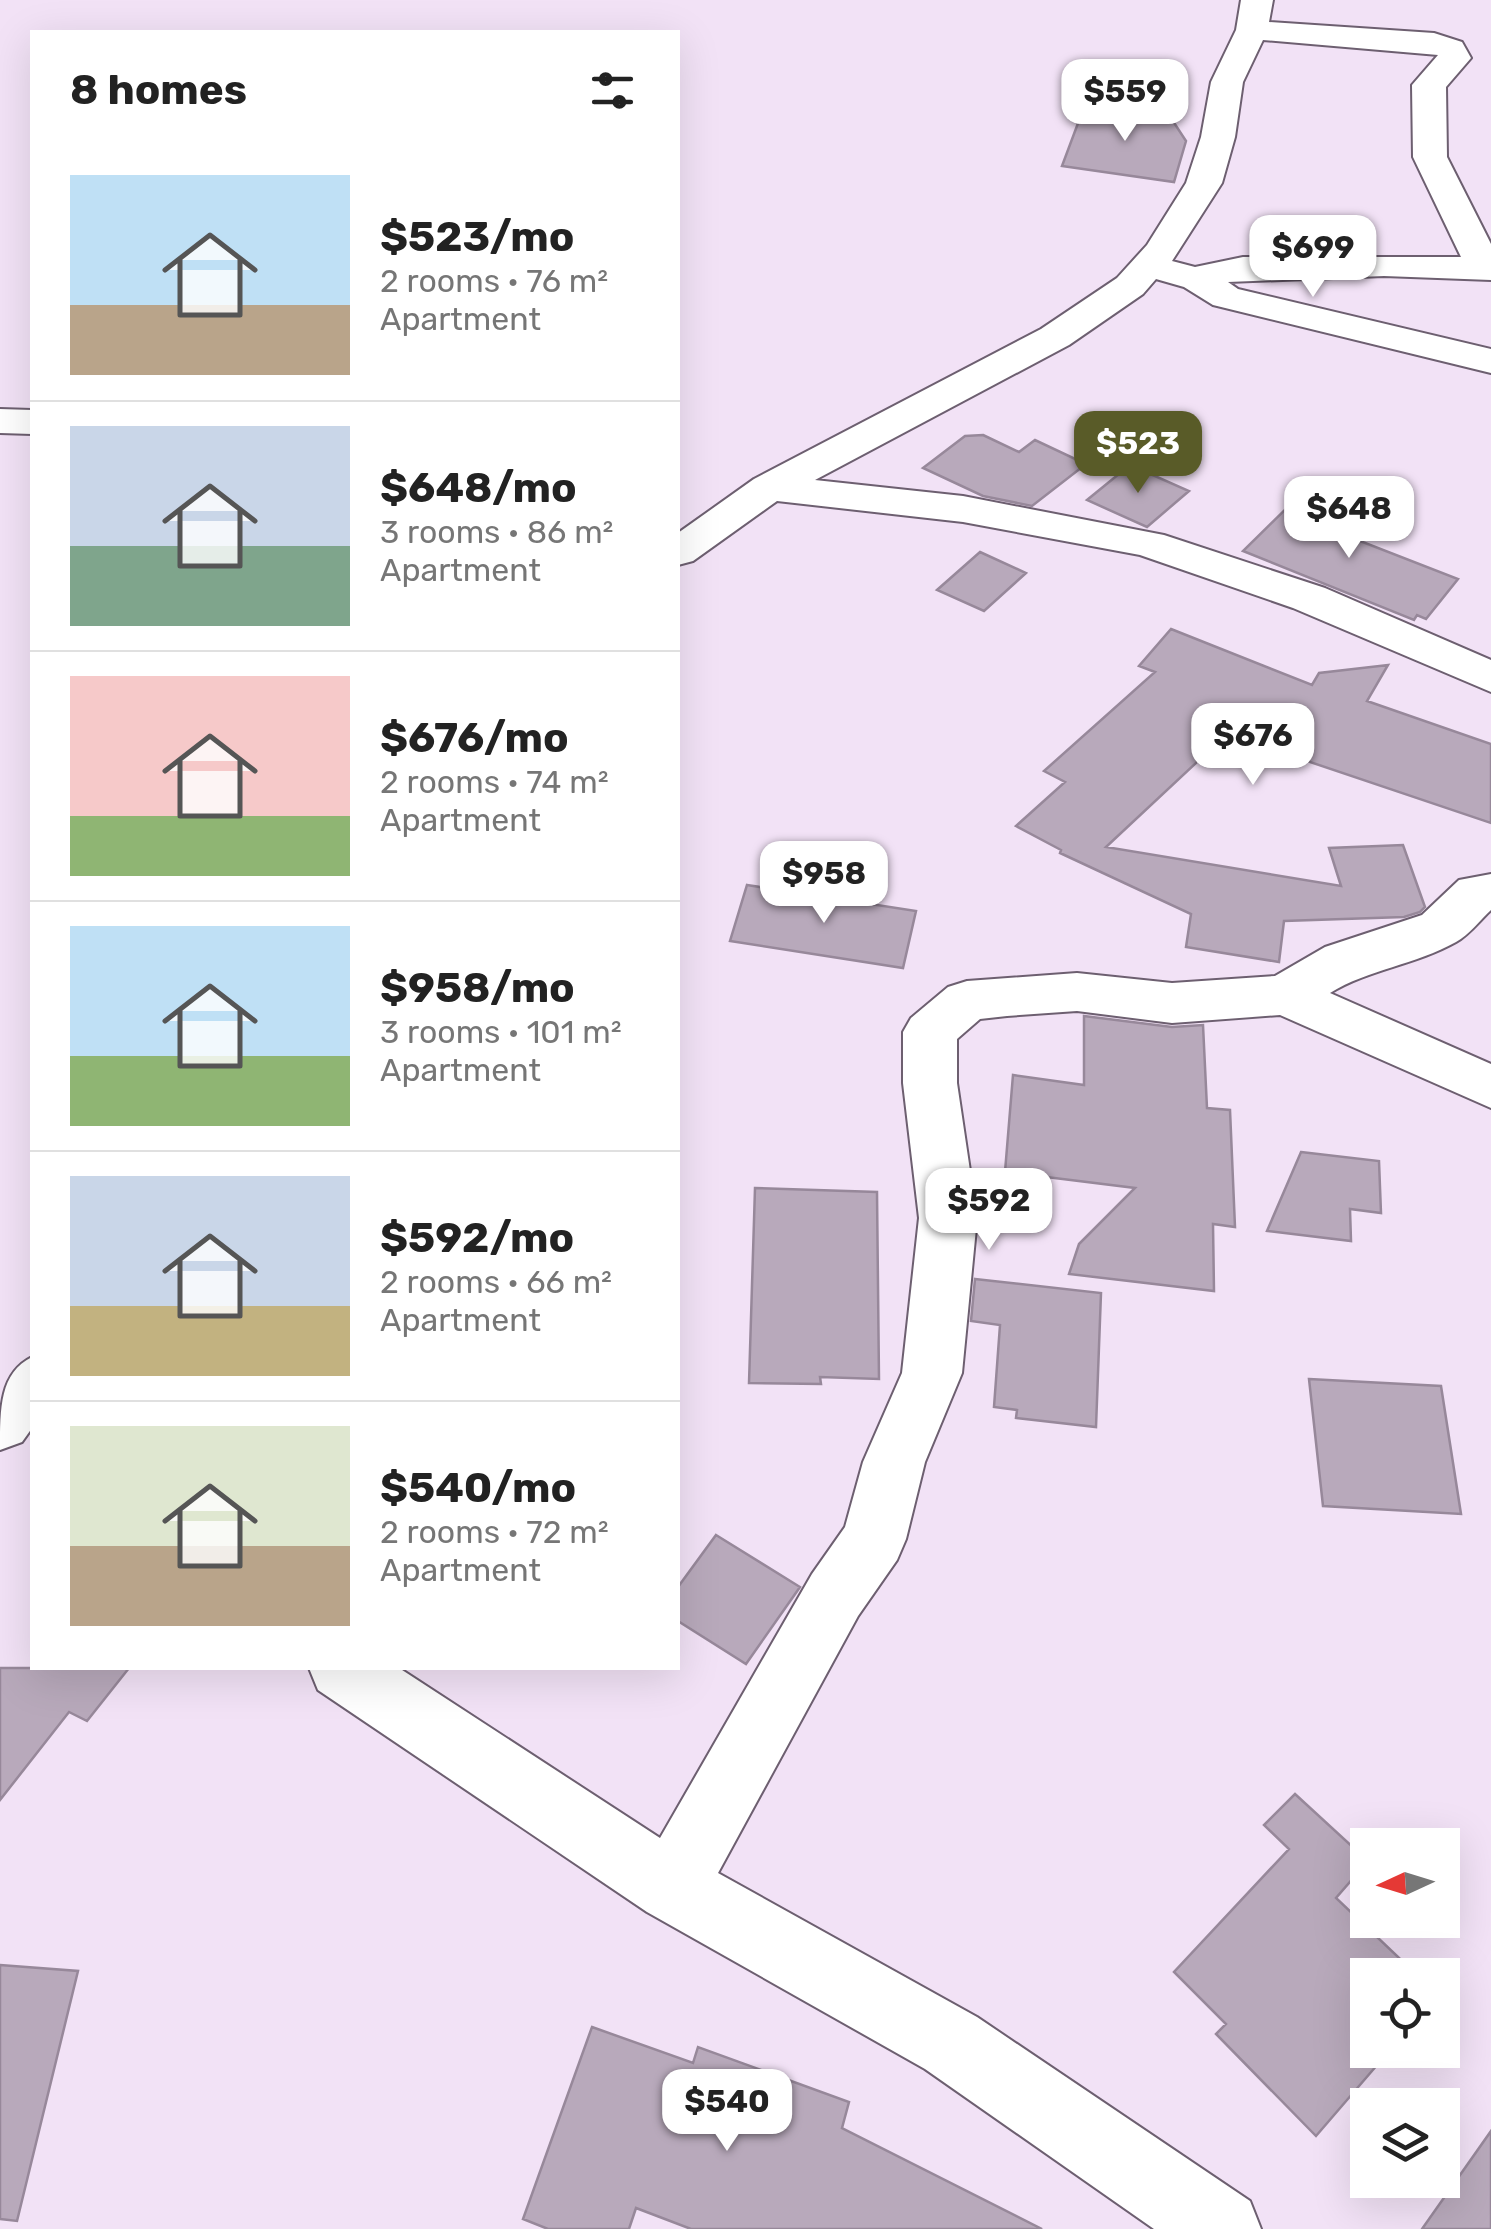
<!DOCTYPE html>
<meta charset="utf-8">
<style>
:root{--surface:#fff;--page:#f6f6f6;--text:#222;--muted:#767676;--line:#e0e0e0;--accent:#595b28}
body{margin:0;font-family:Rubik,sans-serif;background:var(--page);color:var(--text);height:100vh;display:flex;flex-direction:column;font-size:38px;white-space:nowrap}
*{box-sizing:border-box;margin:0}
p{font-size:32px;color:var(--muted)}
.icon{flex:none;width:55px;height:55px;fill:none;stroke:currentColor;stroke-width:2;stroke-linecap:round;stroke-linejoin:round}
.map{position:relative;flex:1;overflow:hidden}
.panel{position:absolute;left:30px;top:30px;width:650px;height:1640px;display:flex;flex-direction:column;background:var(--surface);border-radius:0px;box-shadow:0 10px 40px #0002}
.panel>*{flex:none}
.needle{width:65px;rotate:266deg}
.controls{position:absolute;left:1350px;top:1828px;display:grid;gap:20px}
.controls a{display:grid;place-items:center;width:110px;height:110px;border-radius:0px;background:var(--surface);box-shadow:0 10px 40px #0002;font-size:50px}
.price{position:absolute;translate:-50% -85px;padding:0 22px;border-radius:20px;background:#fff;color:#222;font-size:32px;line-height:65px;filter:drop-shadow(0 2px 5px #0008)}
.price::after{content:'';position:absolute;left:50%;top:60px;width:30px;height:22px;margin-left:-15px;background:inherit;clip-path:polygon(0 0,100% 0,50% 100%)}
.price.current{background:var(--accent);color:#fff}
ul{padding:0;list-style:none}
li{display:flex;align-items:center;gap:30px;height:250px;padding:0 40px}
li+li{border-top:2px solid var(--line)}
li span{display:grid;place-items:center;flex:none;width:280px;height:200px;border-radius:0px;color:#555}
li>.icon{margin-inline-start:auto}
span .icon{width:120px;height:120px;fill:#fffc;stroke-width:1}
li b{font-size:42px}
h2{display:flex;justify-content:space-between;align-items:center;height:120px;padding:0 40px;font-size:42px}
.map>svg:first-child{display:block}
.building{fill:#b8a9bb;stroke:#97889a;stroke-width:2.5}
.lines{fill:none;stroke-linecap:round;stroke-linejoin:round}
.street-casing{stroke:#6d5f70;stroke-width:4}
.street{fill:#fff;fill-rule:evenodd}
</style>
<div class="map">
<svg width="1491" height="2229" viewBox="0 0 1491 2229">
<rect width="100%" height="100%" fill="#f2e2f6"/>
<path class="building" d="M1093,83l20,37 56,-5 17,26 -12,41 -112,-16z
M983,435l36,17 16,-12 51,24 -54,42 -49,-10 -60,-28 42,-32z
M1130,465l59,26 -42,36 -60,-27z
M1296,499l76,30 -12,12 98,38 -32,40 -9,-4 -3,5 -171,-69z
M980,552l46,21 -42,38 -47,-21z
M1171,629l141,56 7,-12 69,-8 -21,36 124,43v79l-264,-89 -121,113 235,39 -12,-38 74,-3 22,62 -5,5 -16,5 -120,4 -5,41 -93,-15 5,-33 -131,-61 1,-3 -45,-24 49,-44 -21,-11 111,-99 -16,-6z
M747,885l169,26 -13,57 -173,-27z
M1084,1016l88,11 31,-2 4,83 23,2 5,117 -22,-3 1,67 -145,-17 10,-30 56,-56 -130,-16 8,-97 71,10z
M1301,1152l78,9 2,52 -31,-4 1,32 -84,-10z
M755,1188l122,4 2,187 -59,-2 1,7 -72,-1z
M975,1279l126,14 -5,134 -80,-9 1,-8 -23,-3 6,-82 -29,-4z
M1309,1379l132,7 20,128 -138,-8z
M716,1535l84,52 -54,77 -68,-43v-34z
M0,1668h129l-42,53 -18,-9 -69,88z
M1295,1794l73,67 -32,37 81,77h-49v75h22l-74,86 -100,-102 10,-10 -52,-52 115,-123 -25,-24z
M0,1965l78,6 -61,250 -17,-2z
M592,2027l101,36 5,-16 151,55 -7,26 200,101h-351l-55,-21 -7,21h-81l-25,-10z
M1491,2131v98h-69z"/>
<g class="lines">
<g class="street-casing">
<path id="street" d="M1241,0h32l-4,22 165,11 28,9 9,16 -25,29 1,70 44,87v36l-107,-4 -156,6 10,7 253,60v24l-278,-68 -29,-18 -28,-8 -13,15 -74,51 -254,135 148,16 201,39 161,53 166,72v32l-198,-84 -153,-53 -177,-33 -186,-21 -84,60 -15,4v-32l76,-54 287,-150 76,-51 30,-33 39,-62 15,-46 10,-55 25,-52zM1263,40l175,15 -26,30 1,72 48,100h-218l-48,10 -23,-6 50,-78 13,-46 8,-55z
M0,409l32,1v24l-32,-1z
M1491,874v36c-11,10 -22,25 -35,32 -41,23 -87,27 -126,51l161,71v44l-211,-93 -108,8 -95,-12 -70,5 -27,3 -23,20v44l20,135 -15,155 -37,89 -19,77 -9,21 -39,56 -140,257 259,144 273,184 11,28h-107l-229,-160 -278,-157 -329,-222 -9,-22h90l261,170 152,-264 33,-47 18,-65 39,-89 17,-155 -16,-135v-51l8,-14 37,-31 19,-6 110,-8 95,10 103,-7 50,-29 97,-32 37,-35z
M32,1357v71l-10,14 -22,8c0,-43 0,-77 32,-93z"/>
</g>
<use href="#street" class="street"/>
</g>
</svg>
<div class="controls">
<a><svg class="needle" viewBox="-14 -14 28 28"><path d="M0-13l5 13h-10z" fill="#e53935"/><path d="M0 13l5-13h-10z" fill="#767676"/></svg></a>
<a><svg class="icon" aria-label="locate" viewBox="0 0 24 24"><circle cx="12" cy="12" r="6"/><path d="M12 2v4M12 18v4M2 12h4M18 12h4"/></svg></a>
<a><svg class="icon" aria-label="layers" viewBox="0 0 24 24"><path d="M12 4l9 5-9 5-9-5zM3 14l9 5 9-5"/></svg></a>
</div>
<b class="price" style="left:1125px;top:144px">$559</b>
<b class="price" style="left:1313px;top:300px">$699</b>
<b class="price current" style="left:1138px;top:496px">$523</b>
<b class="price" style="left:1349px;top:561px">$648</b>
<b class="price" style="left:1253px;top:788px">$676</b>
<b class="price" style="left:824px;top:926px">$958</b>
<b class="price" style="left:989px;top:1253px">$592</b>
<b class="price" style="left:727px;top:2154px">$540</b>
<section class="panel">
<h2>8 homes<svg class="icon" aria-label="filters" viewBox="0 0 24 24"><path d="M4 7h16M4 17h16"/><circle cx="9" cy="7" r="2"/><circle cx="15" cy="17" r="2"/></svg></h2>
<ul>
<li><span style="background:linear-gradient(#bfe0f5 65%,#b9a48a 0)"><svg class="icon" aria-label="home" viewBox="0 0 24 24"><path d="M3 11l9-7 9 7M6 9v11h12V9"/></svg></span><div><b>$523/mo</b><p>2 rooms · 76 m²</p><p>Apartment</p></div></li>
<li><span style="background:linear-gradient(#c9d6e8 60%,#7fa58c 0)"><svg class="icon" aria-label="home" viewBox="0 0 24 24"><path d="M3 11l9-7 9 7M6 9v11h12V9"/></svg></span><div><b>$648/mo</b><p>3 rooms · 86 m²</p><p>Apartment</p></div></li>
<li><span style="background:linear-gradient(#f6c9c9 70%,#8fb573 0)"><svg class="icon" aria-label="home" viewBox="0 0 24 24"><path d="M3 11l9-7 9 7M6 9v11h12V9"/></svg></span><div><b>$676/mo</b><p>2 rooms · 74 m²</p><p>Apartment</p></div></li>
<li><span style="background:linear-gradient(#bfe0f5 65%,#8fb573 0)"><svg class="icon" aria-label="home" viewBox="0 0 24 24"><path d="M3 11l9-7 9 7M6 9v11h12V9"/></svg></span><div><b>$958/mo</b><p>3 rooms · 101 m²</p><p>Apartment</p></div></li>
<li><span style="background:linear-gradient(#c9d6e8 65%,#c2b280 0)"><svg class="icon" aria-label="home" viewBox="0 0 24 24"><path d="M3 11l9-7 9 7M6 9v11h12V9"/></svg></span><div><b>$592/mo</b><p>2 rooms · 66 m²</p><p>Apartment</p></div></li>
<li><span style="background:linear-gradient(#dfe7d0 60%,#b9a48a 0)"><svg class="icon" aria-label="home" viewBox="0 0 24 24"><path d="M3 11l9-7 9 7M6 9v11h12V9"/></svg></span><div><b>$540/mo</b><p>2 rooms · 72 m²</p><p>Apartment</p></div></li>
</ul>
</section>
</div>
